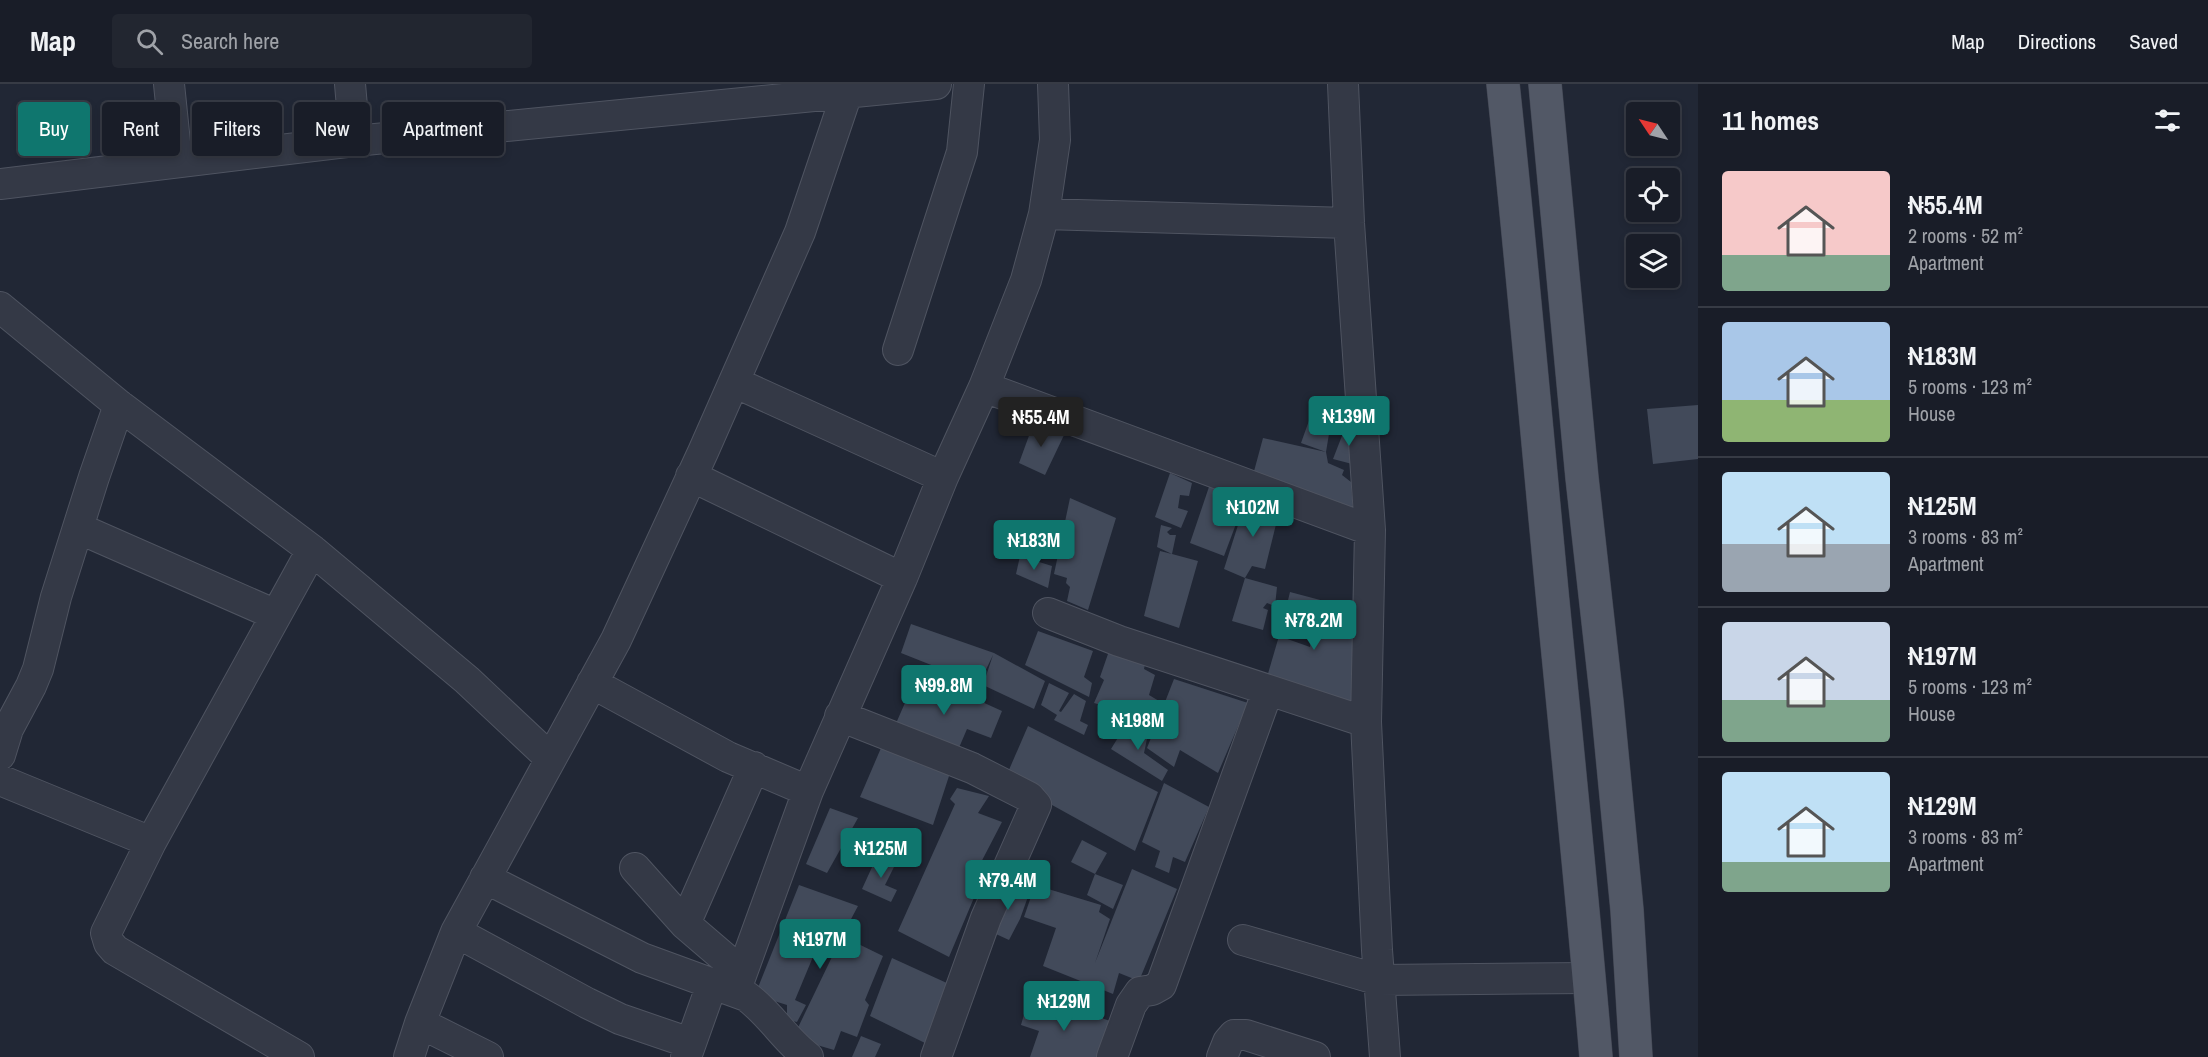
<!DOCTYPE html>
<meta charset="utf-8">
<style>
:root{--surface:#191d28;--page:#222630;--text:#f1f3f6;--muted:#9fa2a8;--line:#373b45;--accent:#0f766e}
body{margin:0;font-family:"Archivo Narrow",sans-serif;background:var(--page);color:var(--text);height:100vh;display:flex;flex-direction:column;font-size:22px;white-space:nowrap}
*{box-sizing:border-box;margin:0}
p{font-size:20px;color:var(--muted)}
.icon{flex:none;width:33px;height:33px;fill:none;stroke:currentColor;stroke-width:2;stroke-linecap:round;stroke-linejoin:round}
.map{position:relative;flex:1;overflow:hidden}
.sheet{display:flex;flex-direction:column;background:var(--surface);width:510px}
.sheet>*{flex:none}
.banner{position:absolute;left:18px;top:18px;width:570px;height:54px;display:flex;gap:12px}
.needle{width:39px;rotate:305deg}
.fabs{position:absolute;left:1626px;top:18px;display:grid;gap:12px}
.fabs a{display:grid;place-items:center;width:54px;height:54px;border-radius:6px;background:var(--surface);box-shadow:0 3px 9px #0003,0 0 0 2px var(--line);font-size:30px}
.price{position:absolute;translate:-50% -51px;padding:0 14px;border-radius:6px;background:var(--accent);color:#fff;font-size:20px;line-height:39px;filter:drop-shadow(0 2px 3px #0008)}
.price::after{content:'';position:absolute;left:50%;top:36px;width:18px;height:14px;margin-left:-9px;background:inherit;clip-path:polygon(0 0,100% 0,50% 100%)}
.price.current{background:#222;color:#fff}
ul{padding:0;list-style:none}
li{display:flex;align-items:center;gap:18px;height:150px;padding:0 24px}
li+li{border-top:2px solid var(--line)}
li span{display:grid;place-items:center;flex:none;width:168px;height:120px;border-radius:6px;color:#555}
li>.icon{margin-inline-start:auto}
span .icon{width:72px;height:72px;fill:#fffc;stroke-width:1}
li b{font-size:26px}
h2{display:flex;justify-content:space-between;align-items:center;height:72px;padding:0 24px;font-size:26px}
.chip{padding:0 21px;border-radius:6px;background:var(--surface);box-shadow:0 3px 9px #0003,0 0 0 2px var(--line);font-size:21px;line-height:54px}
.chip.current{background:var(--accent);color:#fff}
header{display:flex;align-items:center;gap:36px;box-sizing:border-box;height:84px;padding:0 30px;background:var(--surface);border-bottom:2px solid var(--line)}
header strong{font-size:28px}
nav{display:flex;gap:33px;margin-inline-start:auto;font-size:21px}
.search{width:420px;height:54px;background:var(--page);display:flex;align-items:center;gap:15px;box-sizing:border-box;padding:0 21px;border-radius:6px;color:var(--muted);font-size:22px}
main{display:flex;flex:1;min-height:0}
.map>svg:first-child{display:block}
.building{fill:#424a5a}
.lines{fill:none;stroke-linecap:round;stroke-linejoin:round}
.street-casing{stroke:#4f5461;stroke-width:32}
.primary-casing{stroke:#3e424f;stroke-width:34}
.street{stroke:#343946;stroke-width:30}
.primary{stroke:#525866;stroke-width:33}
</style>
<header>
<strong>Map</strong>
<div class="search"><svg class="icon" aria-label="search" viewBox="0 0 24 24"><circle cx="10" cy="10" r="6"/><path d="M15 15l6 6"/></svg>Search here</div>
<nav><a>Map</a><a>Directions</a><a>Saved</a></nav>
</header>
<main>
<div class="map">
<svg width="1698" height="973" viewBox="0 0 1698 973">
<rect width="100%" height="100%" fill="#212735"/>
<path class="building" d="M1698,321v54l-45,5 -6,-55z
M1311,331l20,7 -5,30 -25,-9z
M1034,338l31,11 -20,42 -26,-12z
M1345,344l16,2 -5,35 -23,-6z
M1263,354l63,14 2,11 16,7 -2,5 9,7 2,31 -100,-38z
M1170,389l22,10 -3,13 -9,-1 -2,13 10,3 -7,17 -26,-11z
M1211,397l23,12 -3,16 8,7 -15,40 -34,-13z
M1070,414l46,20 -28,92 -21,-9 3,-14 -4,-4 1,-5 -13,-4z
M1246,416l34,8 -15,61 -13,-3 -7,12 -21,-9z
M1161,441l11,3 -5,4 3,3h6l-4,19 26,7 -19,67 -35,-12 16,-65 12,3 -15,-7z
M1020,472l32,10 -4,22 -32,-14z
M1245,494l32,9 -2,19 -8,-3 -4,5 5,2 -5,20 -31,-9z
M1290,508l34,9v23l31,10 -2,68 -86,-25 12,-41 31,11 1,-7 -30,-11z
M911,540l83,29 51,28 -11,28 -51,-24 10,-30 -14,29 -78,-31z
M1038,547l55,20 -9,26 8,6 -3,14 -64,-32z
M1109,567l36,13 -1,5 11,6 -6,20 10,6 -9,30 -26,-14 3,-10 -7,-5 -5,7 -21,-6 10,-23 -4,-3z
M918,589l84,38 -11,27 -24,-9 -12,28 -61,-29z
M1174,595l74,24 -30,70 -38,-23 -6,17 -27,-19z
M1049,599l20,10 -10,18 2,1 13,-18 12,7 -6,20 8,4 -4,10 -30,-15 3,-5 -16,-10z
M1127,639l21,11 -4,19 24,17 -6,11 -51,-32z
M1028,642l130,66 -23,59 -130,-72z
M881,664l69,25 -17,52 -73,-28z
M1164,699l45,24 -24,55 -12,-5 -4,16 -14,-6 5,-16 -18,-9z
M957,704l32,8 -11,17 24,9 -26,50 8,2 -35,83 -51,-26 57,-127 -5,-5z
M830,724l28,10 -31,55 -21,-9z
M1082,756l25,13 -12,21 -24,-12z
M878,770l18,9 -11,22 12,5 -6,12 -29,-13z
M1132,785l45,20 -38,92 -20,-8 -6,21 -70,-28 13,-38 -32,-11 11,-32 66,20 -2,7 11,7 -15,44z
M1095,790l28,11 -10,24 -26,-14z
M1006,798l24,9 -10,28 -11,21 -24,-11z
M799,801l59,21 -16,30 41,20 -18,44 4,5 -12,32 -16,-6 -7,19 -41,-12 49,-102 -17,-8 -30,72 11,5 -9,17 -10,-2v-15l-32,-10z
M892,874l57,26 -24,59 -55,-27z
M1029,913l43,22 4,-10 34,12 -13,36h-67l9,-26 -18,-6z
M861,952l20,8 -6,13h-23z"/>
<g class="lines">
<g class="street-casing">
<path id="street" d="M169,0l8,78
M350,0l5,57
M1343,0l6,139 21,307 -4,192 11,228 8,107
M0,100l355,-43 581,-57
M1044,130l305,9
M0,223l119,98 193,145 155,130 83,78
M898,266l64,-198 7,-68
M734,298l209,95
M984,303l386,143
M691,392l211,102
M78,444l198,87
M1048,529l71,28 247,81
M592,599l136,74 80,34
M840,632l132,52 57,29 7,8 -50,113 -50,139
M0,671l8,-26 23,-43 7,-17 18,-72 38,-120 25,-72
M0,696l151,62
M635,784l50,56 56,48
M485,794l157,80 104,38c24,17 38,43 62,61
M685,840l69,-157
M456,848l131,71 33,16 70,24
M1243,856l136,40 210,-2
M735,908l73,-201 94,-213 41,-101 41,-90 42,-107 18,-66 11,-74 -2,-56
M420,939l68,34
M299,973l-184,-107 -6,-7 -3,-10 45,-91 161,-292
M409,973l11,-34 36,-91 160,-292 87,-188 97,-220 47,-139
M686,973l26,-73
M1112,973l19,-52 9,-13 12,-2 9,-5 107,-295
M1222,973l6,-15 6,-7h12l69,22"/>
</g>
<g class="primary-casing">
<path id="primary" d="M1503,0c18,169 33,339 49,508 15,155 31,310 44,465
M1545,0l37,394 25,224 20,208 9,147"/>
</g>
<use href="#street" class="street"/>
<use href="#primary" class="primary"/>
</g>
</svg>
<div class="fabs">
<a><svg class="needle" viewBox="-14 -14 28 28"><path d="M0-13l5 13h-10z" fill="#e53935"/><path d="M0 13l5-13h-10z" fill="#9fa2a8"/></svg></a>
<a><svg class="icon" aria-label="locate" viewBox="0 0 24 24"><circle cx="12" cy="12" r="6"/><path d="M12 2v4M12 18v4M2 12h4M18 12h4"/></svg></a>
<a><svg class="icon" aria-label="layers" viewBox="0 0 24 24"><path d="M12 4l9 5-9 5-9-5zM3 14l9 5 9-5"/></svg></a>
</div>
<b class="price" style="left:1349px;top:363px">₦139M</b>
<b class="price current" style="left:1041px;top:364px">₦55.4M</b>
<b class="price" style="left:1253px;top:454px">₦102M</b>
<b class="price" style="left:1034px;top:487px">₦183M</b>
<b class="price" style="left:1314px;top:567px">₦78.2M</b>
<b class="price" style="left:944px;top:632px">₦99.8M</b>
<b class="price" style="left:1138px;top:667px">₦198M</b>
<b class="price" style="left:881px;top:795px">₦125M</b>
<b class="price" style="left:1008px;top:827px">₦79.4M</b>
<b class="price" style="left:820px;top:886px">₦197M</b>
<b class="price" style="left:1064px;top:948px">₦129M</b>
<div class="banner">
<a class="chip current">Buy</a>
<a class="chip">Rent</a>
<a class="chip">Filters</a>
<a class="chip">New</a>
<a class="chip">Apartment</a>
</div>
</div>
<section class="sheet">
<h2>11 homes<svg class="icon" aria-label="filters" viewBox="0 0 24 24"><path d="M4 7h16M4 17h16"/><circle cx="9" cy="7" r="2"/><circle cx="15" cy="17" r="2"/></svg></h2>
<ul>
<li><span style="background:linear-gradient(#f6c9c9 70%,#7fa58c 0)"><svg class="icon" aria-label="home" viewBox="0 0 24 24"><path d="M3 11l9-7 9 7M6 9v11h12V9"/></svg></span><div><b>₦55.4M</b><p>2 rooms · 52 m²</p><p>Apartment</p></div></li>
<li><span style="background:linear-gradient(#a9c7e8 65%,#8fb573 0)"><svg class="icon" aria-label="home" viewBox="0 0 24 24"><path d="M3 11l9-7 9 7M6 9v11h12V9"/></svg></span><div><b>₦183M</b><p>5 rooms · 123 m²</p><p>House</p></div></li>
<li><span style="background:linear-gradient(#bfe0f5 60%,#9aa5b1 0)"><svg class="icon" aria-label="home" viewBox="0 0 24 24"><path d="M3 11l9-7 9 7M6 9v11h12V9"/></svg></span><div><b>₦125M</b><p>3 rooms · 83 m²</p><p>Apartment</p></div></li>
<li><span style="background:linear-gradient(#c9d6e8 65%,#7fa58c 0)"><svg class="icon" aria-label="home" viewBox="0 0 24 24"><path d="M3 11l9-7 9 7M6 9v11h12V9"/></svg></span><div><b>₦197M</b><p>5 rooms · 123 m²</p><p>House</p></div></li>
<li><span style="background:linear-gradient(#bfe0f5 75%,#7fa58c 0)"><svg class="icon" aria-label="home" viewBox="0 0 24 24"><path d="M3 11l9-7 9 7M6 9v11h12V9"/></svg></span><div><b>₦129M</b><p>3 rooms · 83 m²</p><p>Apartment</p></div></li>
</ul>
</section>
</main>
